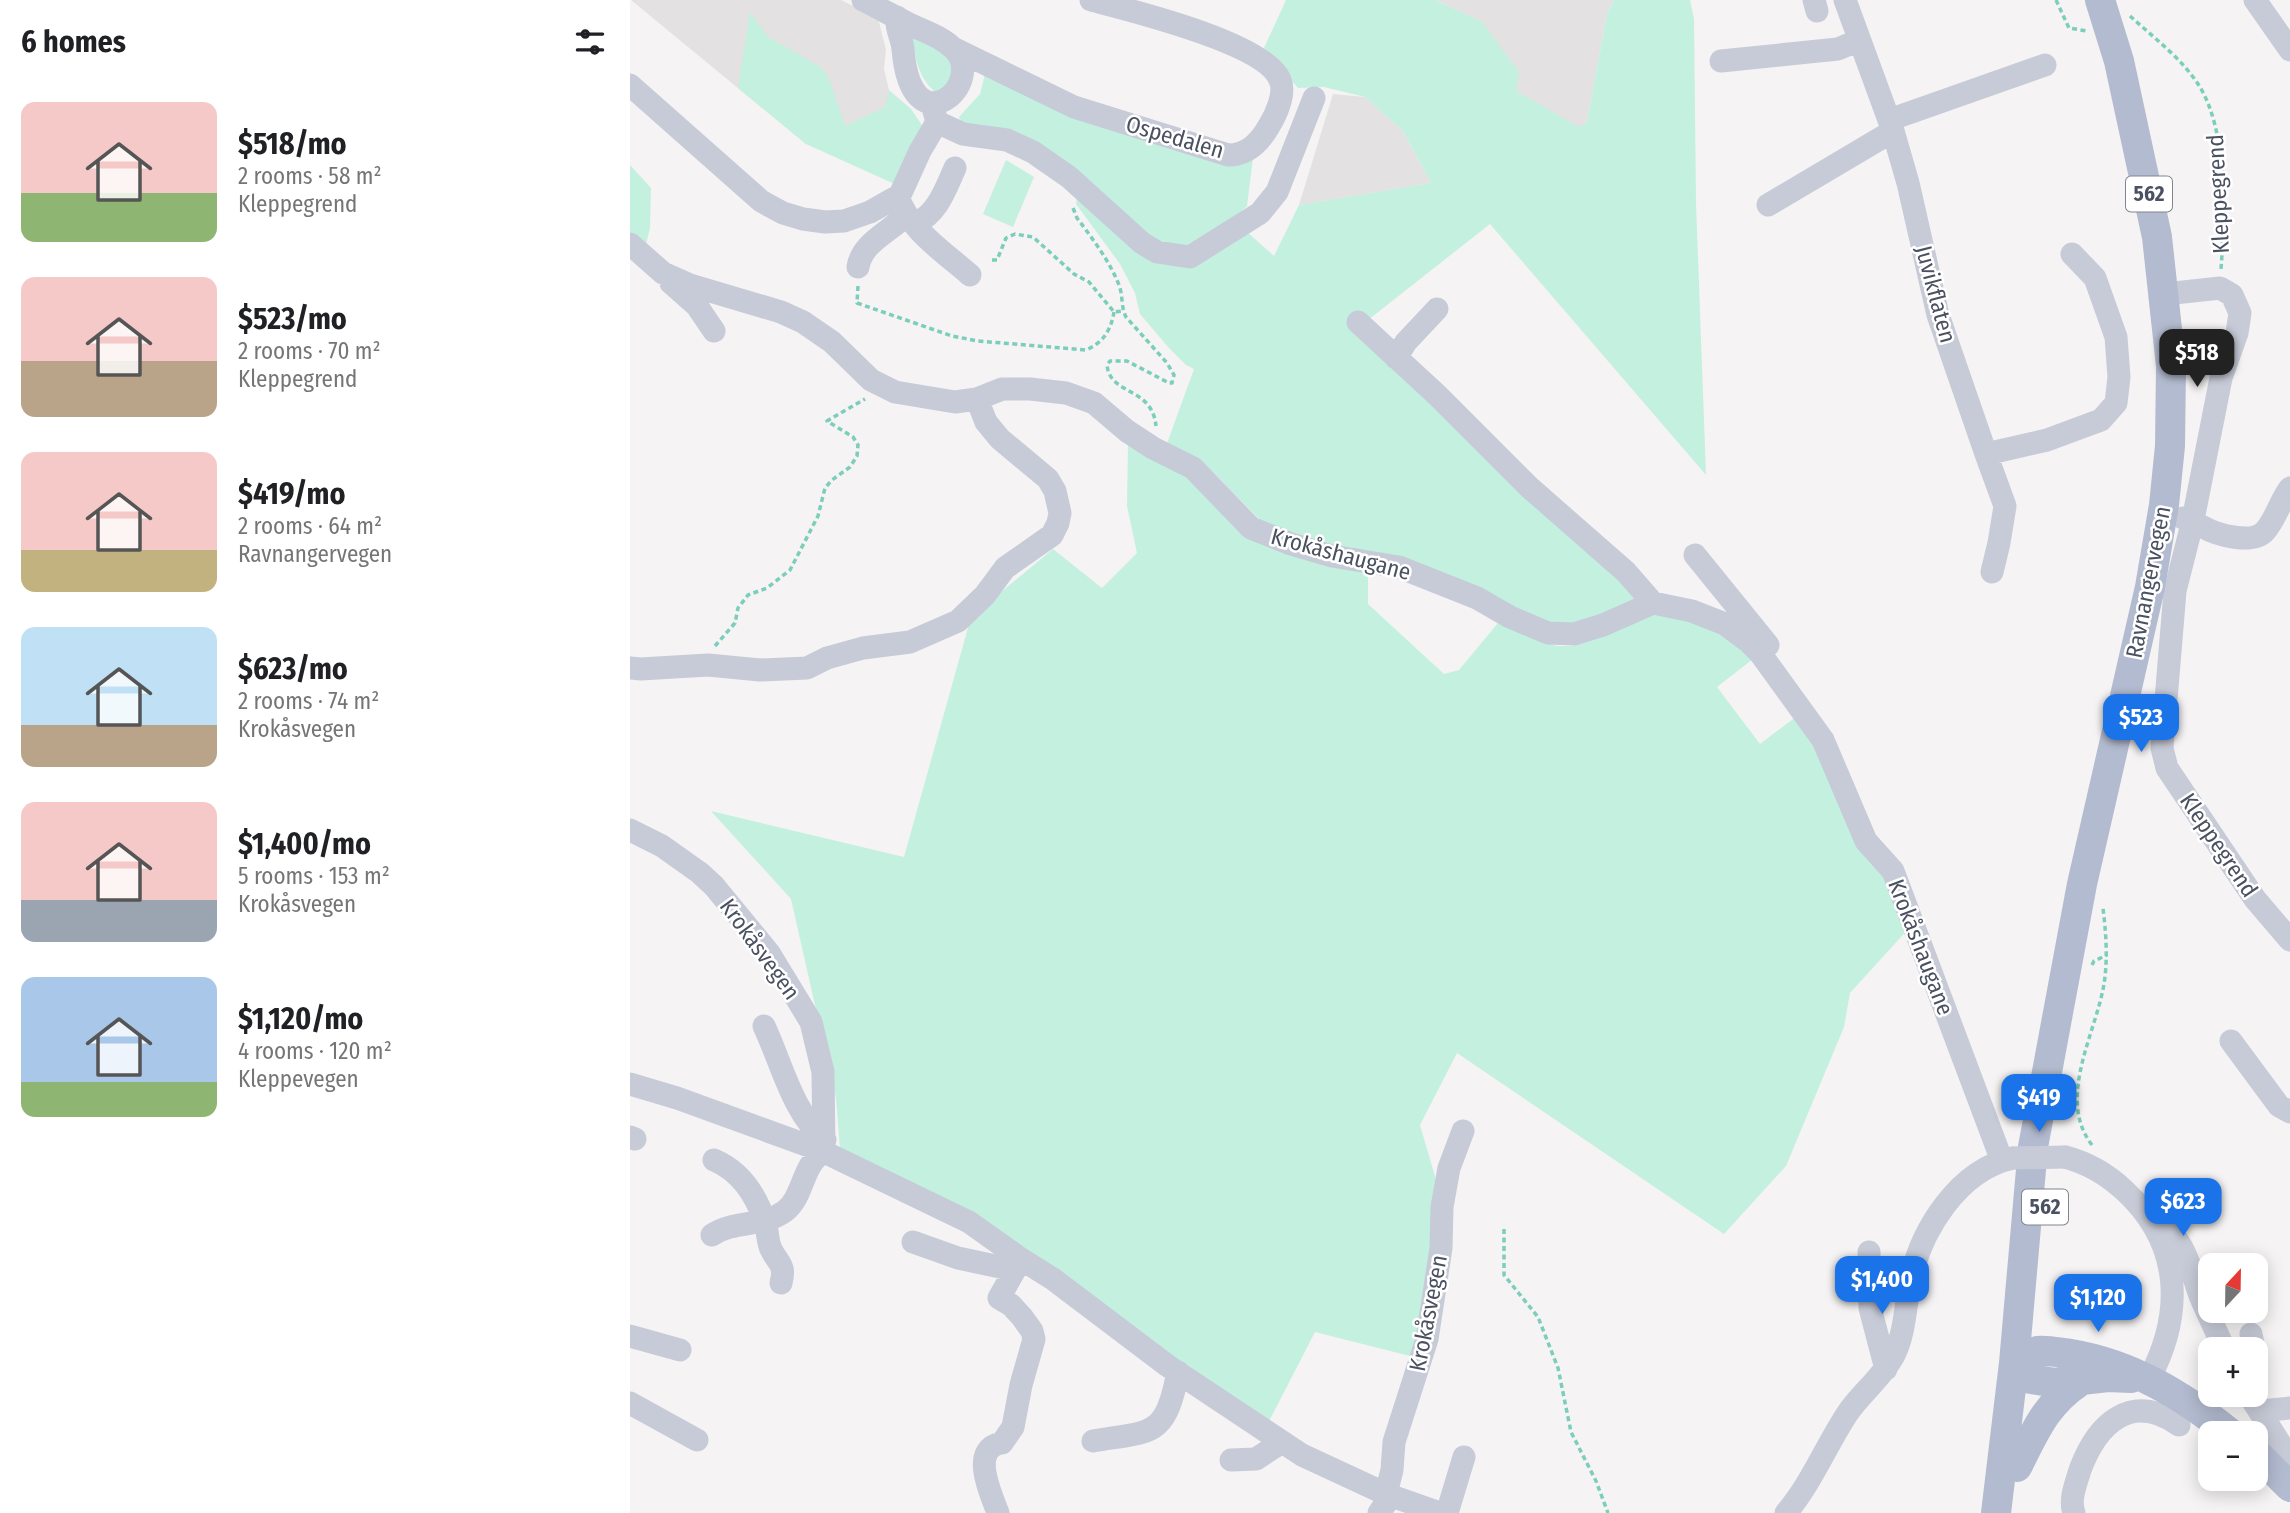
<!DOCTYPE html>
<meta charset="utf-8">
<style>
:root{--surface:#fff;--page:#f2f2f2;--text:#202124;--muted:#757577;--accent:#1a73e8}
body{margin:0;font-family:"Fira Sans Condensed",sans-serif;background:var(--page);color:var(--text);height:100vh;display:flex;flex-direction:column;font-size:26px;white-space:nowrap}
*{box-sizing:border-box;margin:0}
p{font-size:23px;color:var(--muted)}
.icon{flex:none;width:38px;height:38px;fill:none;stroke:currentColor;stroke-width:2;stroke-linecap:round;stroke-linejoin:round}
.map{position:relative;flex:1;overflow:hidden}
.panel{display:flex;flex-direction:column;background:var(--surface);width:630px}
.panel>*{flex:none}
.needle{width:46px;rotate:22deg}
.tools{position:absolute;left:1568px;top:1253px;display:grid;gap:14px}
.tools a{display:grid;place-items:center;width:70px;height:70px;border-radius:14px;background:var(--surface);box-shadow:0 4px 18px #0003;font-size:35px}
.price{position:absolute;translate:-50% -60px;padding:0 16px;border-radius:14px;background:var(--accent);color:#fff;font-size:23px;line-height:46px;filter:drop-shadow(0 2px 4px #0008)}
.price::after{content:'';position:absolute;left:50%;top:42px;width:21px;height:16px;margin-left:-10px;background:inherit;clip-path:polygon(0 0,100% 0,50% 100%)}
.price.on{background:#222;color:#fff}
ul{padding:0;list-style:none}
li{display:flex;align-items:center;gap:21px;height:175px;padding:0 21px}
li span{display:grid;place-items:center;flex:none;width:196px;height:140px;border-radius:14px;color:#555}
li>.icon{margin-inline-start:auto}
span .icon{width:84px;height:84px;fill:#fffc;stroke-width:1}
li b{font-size:30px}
h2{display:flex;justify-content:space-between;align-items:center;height:84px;padding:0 21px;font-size:30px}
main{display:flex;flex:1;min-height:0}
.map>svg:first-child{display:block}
.education{fill:#e3e1e2}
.green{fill:#c4f0e0}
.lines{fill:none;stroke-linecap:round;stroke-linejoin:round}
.path{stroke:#7bceba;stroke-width:3.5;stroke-dasharray:5 3.5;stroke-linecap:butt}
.minor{stroke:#c7cbd7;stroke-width:23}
.major{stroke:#b3bbd0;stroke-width:30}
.minor-bridge{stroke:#c7cbd7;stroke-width:23}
.labels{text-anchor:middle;stroke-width:5;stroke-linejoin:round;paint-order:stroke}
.shield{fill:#fff;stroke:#808590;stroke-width:2}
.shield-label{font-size:21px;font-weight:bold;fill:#4a5160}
.street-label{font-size:23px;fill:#4a5160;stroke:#fff}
</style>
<main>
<section class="panel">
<h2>6 homes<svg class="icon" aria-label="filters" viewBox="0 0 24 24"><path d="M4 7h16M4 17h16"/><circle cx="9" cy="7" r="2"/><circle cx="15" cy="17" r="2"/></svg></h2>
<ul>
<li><span style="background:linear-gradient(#f6c9c9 65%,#8fb573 0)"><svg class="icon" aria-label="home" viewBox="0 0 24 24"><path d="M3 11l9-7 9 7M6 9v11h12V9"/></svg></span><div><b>$518/mo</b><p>2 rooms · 58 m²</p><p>Kleppegrend</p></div></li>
<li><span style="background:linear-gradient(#f6c9c9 60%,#b9a48a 0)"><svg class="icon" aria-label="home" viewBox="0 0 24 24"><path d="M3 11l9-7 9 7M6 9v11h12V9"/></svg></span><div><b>$523/mo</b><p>2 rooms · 70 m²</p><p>Kleppegrend</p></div></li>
<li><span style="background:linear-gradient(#f6c9c9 70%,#c2b280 0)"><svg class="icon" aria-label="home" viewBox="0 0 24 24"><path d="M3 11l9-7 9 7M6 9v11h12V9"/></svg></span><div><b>$419/mo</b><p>2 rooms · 64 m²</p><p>Ravnangervegen</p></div></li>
<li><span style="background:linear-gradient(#bfe0f5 70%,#b9a48a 0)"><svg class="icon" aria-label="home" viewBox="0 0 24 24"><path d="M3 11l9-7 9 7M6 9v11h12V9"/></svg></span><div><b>$623/mo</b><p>2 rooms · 74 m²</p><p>Krokåsvegen</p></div></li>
<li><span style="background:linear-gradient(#f6c9c9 70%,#9aa5b1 0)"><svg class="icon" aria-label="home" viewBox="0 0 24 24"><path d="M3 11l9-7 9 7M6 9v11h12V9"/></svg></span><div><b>$1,400/mo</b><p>5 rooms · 153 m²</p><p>Krokåsvegen</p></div></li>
<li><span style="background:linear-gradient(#a9c7e8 75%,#8fb573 0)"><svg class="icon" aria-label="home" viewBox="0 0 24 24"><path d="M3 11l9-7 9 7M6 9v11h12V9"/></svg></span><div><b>$1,120/mo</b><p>4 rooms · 120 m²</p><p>Kleppevegen</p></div></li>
</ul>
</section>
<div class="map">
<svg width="1660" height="1513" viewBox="0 0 1660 1513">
<rect width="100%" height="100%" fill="#f5f3f3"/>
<path class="education" d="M1,0h210l37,18 8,32 -2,19 5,21 22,19 -105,35z
M806,0h178l-7,14 -20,108 -8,6 -63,-37 -34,-69z
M703,94l32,3 38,34 28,52 -132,22z"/>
<path class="green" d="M656,0h150l46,22 37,50 -3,19 63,36 8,-5 20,-108 7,-14h76l4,19 2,184 10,272 -216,-251 -136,107 289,267 -80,33 -219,-76 -85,-36 -46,-47 -48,-23 29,-80 -8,-4 -17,-17 -29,-34 -5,-21 -15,-29 -44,-60 1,-7 93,67 76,-33 28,25 25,-51 132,-22 -28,-52 -38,-34 -41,-10 -26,1 -34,-40z
M120,12l18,25 51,29 9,10 17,50 40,-19 4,-16 22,18 15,22 -27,55 -93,-42 -68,-56z
M281,34l35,20 9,22 -18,18c-21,-19 -20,-34 -26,-60z
M356,70l86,42 182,38 -7,56 -20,18 -37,22 -35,-4 -33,-30 -161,-87 -2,-8 21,-23z
M376,160l28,17 -21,50 -30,-13z
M0,165l21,23 -1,40 -6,25 -14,-14z
M498,443l75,42 19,16 146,71v32l76,70 15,-4 39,-47 59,23h15l80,-31 35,-1 38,17 28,28 -36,28 43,57 37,-28 91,156 22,55 -60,66 -6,34 -58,139 -62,68 -267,-181 -37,72 23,79 -29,153 -99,-25 -48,93 -427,-276 -4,-51 -45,-199 -80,-88 193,46 67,-240 82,-68 49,39 35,-35 -10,-47z"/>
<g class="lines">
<path class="path" d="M1426,0l13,28 18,3
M1500,16c23,21 51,42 68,68 30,45 27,133 23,185
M443,208l4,10c15,20 32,42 42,67 4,10 2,23 7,32l41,46 7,12 -2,8h-3l-42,-22h-17l-3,4c3,31 45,21 49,61
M362,260h5l9,-22 9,-4 18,3 41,37 15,8 25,30 9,-1
M228,286l-1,17 95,33 26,5 108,9c17,-7 25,-20 28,-38
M85,646l20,-23 3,-15 10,-13 19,-7 23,-18 28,-54 7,-28 7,-8 18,-13 7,-11 1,-11 -5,-8 -26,-16 38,-22
M1462,965l2,-4 13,-6
M1462,1145c-36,-46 4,-112 12,-161 4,-25 2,-51 -1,-76
M874,1229v46l34,42 20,51 13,64 25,49 12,32"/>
<path class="minor" d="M233,0c16,8 32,17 48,25 15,7 31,12 43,24 34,34 -43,102 -51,0 -1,-11 -8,-22 -6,-32
M1184,0l3,11
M1215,0l48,131 15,52 30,132 48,139 61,-14 54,-20 15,-17 3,-26 -3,-40 -21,-59 -23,-24
M1625,0l35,50
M323,48l121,59 154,48c20,0 32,-13 41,-29 7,-11 17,-33 11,-46 -14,-37 -151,-70 -189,-80
M1091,61l117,-12 21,-9
M0,85l131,116 22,12 20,6 22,3 19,-1 26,-9 30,-17 20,-44 17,-29
M302,104l5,18 26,12 44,6 26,12 36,25 73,66 15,9 33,5 70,-44 17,-21 37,-94
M1259,120l156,-55
M268,196c10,33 47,57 72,79
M1138,205l125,-74
M285,224c23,-11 30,-34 40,-56
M0,244l33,29 27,12 91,27 22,10 29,20 39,38 24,12 60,10 22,-3 25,-10h28l36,4 28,10 33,28 26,17 40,20 58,60 40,16 41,12 67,11 78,31 33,19 38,16 26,1 29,-9 50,-22 39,8 33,13 24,18 11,11 63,87 43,101 27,30 109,290
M228,267c4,-25 32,-35 48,-52
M41,283l26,23 17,25
M1535,294l55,-6 12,7 8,18 -3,20 -16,45 -28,142 -18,71 -13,157 5,20 88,131 35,41
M728,322l79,73 92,92 97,85 27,31
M766,358l10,-16 31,-33
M1356,454l19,52 -6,37 -7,29
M1553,518c9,2 12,6 20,9 14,8 50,18 62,4 11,-12 15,-30 25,-43
M1065,555l73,90
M0,668l11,1 67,-4 52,5 47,-2 20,-10 36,-10 47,-6 48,-21 27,-26 20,-27 47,-33 6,-12 2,-10 -5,-22 -7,-12 -48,-40 -14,-17 -9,-23
M0,830l32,16 38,27 14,13 55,67 42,69 12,50 1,80c-22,11 -20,45 -39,59 -21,16 -51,9 -73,24
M134,1026c18,38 28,86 61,114
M1601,1041l48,65 11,6
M0,1084l47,14 143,52 149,72 52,37 32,20 115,87 134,89 84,39 54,19
M0,1137l5,2
M1435,1157c23,6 43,18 60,34 57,53 59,122 24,188
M84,1160c26,11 42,35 51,62 3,8 2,19 6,27 7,15 15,15 10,34
M1527,1224c29,12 34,49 44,74 7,17 16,34 23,51
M283,1242l45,16 56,12
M1239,1252l1,56 16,61
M1621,1334l3,15
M0,1336l50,14
M1619,1395l41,64
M0,1403l67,37
M1630,1411l30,-3
M463,1441c60,-10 72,-3 85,-69
M601,1460l25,-1 26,-17
M756,1494l6,-24 2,-28 33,-103 14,-91 1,-41 7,-39 14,-37
M368,1513c-7,-19 -29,-65 4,-70l11,-16 8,-42 13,-46 -2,-8 -10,-14 -11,-12 -12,-7 22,-39
M749,1513l12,-17
M817,1513l17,-56
M1156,1513c25,-29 40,-67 61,-99 14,-21 35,-36 47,-59 11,-22 11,-48 16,-72 10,-52 48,-113 103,-125
M1444,1513c-5,-14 2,-29 6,-43 17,-46 51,-79 99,-45"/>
<path class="major" d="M1384,1363c7,-4 16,-11 24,-12 10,-1 23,2 33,3 61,10 112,42 159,79
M1384,1363l17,16 24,4 53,-6 23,1
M1626,1453l34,34
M1387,1467c18,-35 28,-62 62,-85
M1366,1513l18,-150 19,-216 49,-263 68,-297 14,-82 6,-59 1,-80 -14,-129 -38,-176 -19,-61"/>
<path class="minor-bridge" d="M1383,1158l52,-1"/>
</g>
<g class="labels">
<g class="shield">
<rect x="1496" y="176.5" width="46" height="35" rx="5"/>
<rect x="1392" y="1189.5" width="46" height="35" rx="5"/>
</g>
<g class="shield-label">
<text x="1519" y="201">562</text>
<text x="1415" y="1214">562</text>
</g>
<g class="street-label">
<text transform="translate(545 137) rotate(16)" y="8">Ospedalen</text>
<text transform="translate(1588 194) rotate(-93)" y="8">Kleppegrend</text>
<text transform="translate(1306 294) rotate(75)" y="8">Juvikflaten</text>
<text transform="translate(711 554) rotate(15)" y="8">Krokåshaugane</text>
<text transform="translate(1518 582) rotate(-79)" y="8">Ravnangervegen</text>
<text transform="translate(1589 845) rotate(56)" y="8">Kleppegrend</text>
<text transform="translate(1291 947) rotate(69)" y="8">Krokåshaugane</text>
<text transform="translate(130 949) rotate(54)" y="8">Krokåsvegen</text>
<text transform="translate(798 1313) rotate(-79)" y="8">Krokåsvegen</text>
</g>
</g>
</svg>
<div class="tools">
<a><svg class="needle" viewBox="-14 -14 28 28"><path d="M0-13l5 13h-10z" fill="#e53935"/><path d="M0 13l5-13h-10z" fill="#757577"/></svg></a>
<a>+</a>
<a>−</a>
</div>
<b class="price on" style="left:1567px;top:389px">$518</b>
<b class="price" style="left:1511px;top:754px">$523</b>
<b class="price" style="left:1409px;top:1134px">$419</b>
<b class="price" style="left:1553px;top:1238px">$623</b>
<b class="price" style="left:1252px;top:1316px">$1,400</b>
<b class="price" style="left:1468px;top:1334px">$1,120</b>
</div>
</main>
